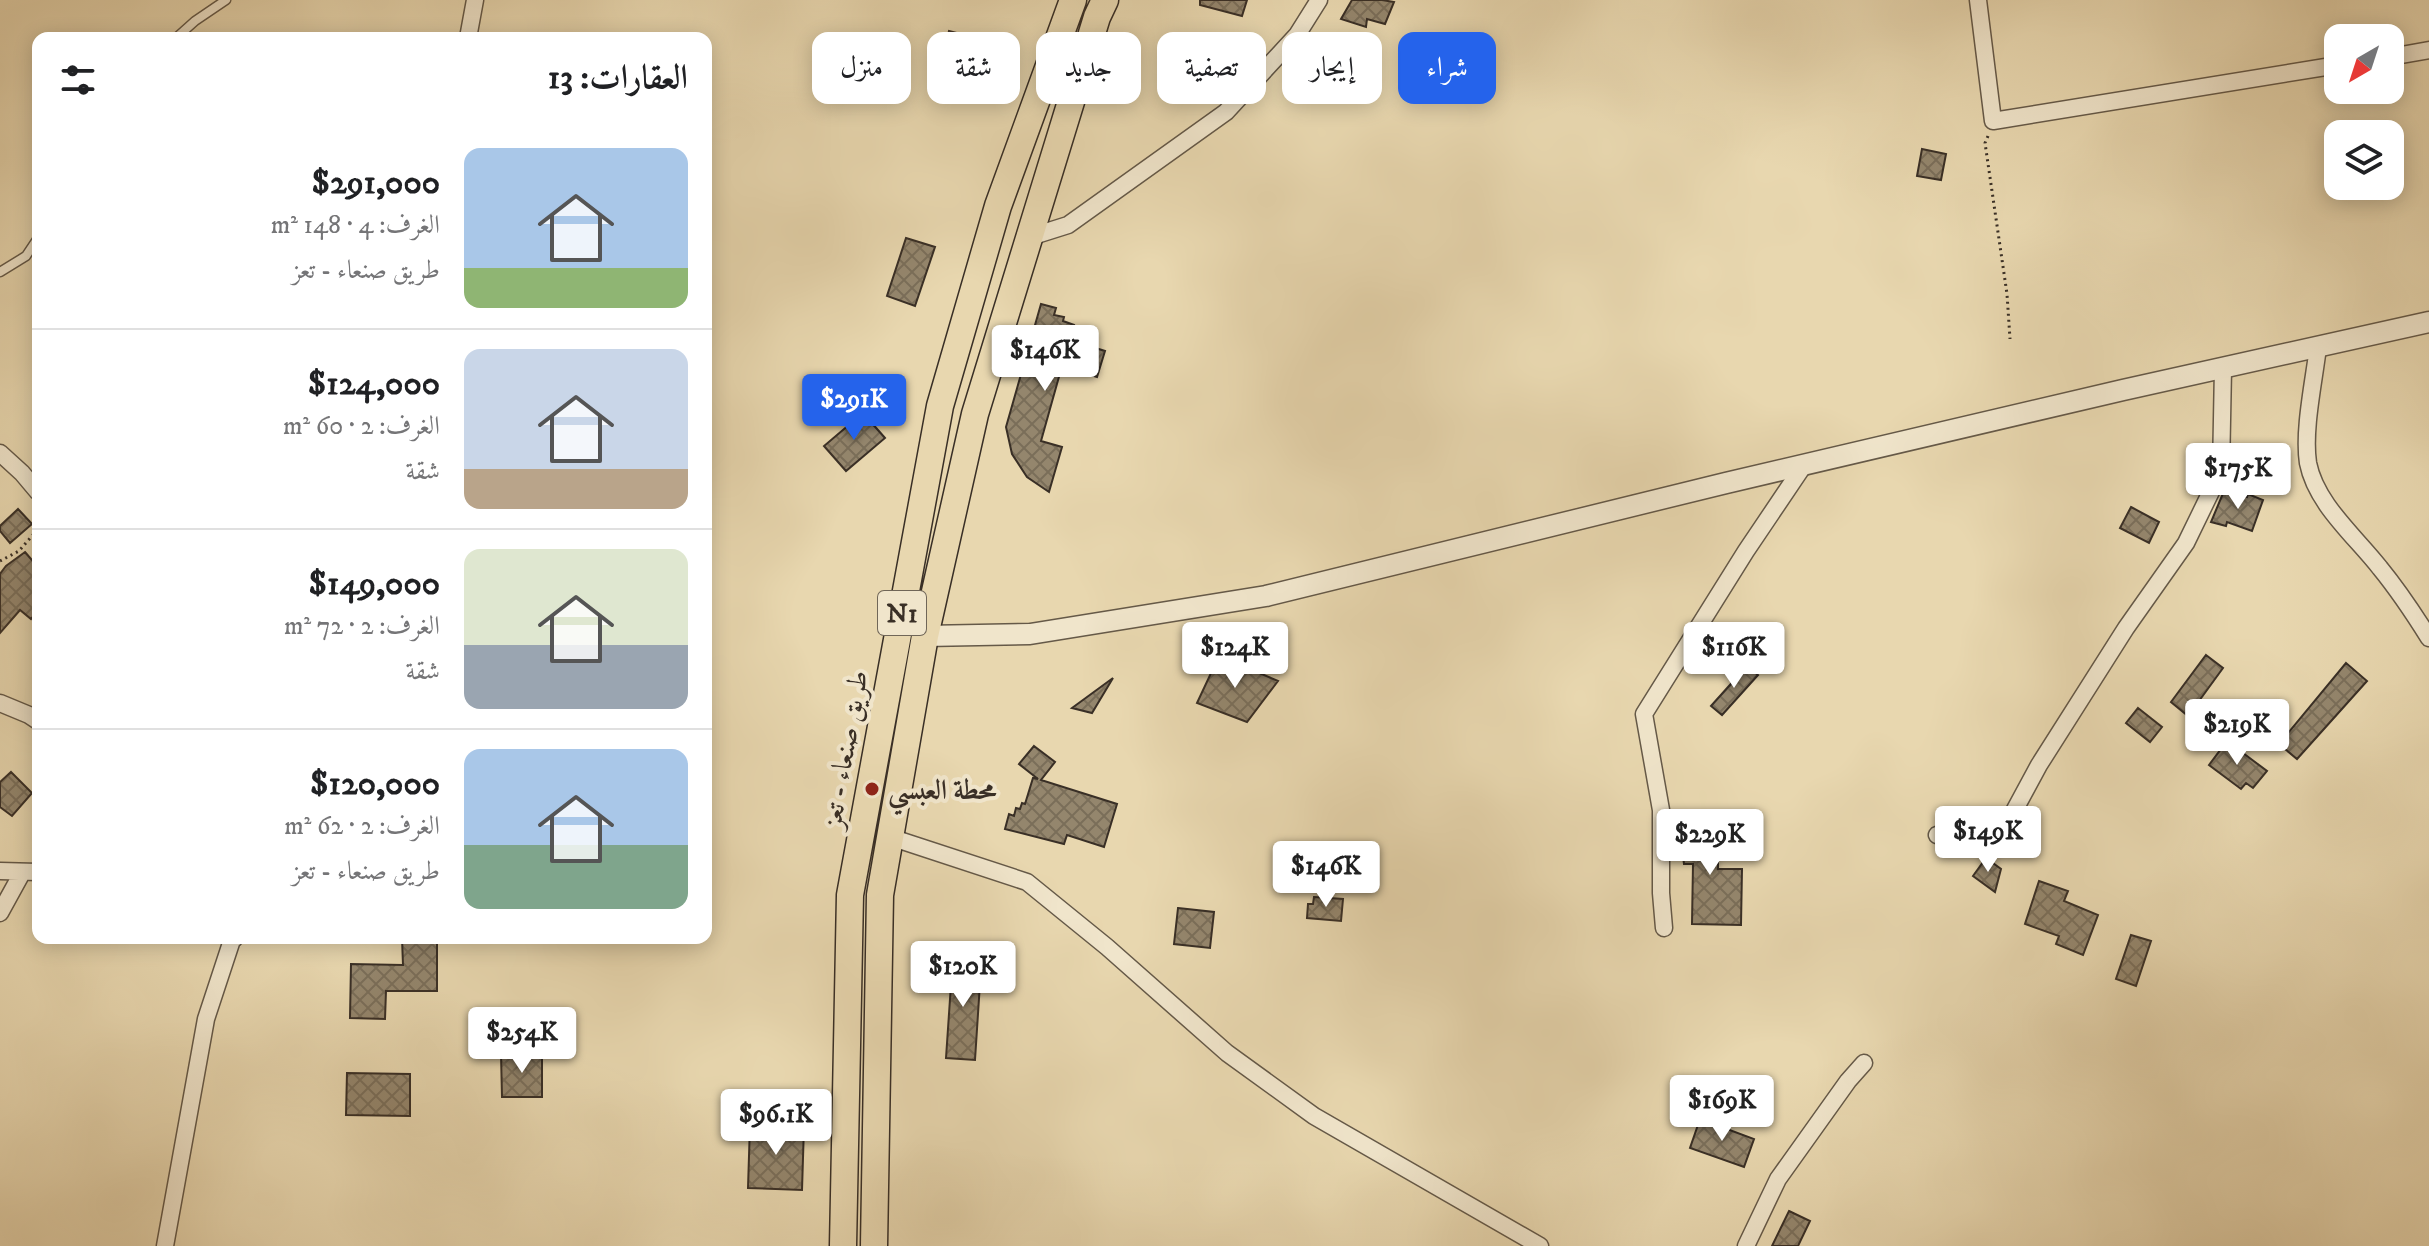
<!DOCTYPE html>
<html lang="ar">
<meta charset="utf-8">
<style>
:root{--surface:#fff;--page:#f6f6f6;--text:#202124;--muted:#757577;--line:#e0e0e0;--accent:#2563eb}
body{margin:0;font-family:"IM FELL DW Pica",Amiri,serif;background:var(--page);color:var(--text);direction:rtl;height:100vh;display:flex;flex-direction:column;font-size:30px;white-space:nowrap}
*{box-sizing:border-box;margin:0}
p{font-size:26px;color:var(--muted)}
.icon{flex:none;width:44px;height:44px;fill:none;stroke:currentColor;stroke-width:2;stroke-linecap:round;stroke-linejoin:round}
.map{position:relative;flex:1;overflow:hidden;direction:ltr}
.details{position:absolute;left:32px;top:32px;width:680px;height:912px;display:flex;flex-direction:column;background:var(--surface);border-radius:16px;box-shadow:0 4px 20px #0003;direction:rtl}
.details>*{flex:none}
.banner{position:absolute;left:736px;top:32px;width:760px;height:72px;direction:rtl;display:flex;gap:16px}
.needle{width:52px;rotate:219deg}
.tools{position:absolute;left:2324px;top:24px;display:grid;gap:16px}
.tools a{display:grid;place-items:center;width:80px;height:80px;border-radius:16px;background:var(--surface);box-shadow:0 4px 20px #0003;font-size:40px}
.price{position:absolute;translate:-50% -68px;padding:0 18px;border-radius:8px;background:#fff;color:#222;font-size:26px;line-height:52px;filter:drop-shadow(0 2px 4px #0008)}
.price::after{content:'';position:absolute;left:50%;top:48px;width:24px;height:18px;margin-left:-12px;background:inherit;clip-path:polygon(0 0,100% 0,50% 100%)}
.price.on{background:var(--accent);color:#fff}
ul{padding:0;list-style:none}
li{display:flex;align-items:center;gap:24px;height:200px;padding:0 24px}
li+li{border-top:2px solid var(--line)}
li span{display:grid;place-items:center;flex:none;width:224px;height:160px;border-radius:16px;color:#555}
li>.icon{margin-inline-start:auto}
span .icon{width:96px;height:96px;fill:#fffc;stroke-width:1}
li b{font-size:34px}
h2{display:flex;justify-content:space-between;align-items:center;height:96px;padding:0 24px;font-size:34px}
.pill{padding:0 28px;border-radius:16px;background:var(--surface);box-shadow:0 4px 20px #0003;font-size:28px;line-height:72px}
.pill.on{background:var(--accent);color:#fff}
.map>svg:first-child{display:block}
.building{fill:url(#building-cross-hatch);stroke:#392f26;stroke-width:2}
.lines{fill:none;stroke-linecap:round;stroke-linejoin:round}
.service-casing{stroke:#655948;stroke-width:11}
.minor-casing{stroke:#655948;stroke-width:19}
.tertiary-casing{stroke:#655948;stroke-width:23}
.trunk-casing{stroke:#392f26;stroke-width:29}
.path{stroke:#392f26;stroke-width:3;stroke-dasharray:2 4;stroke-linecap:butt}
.service{stroke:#f0e5cb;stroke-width:8}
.minor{stroke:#f0e5cb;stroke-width:16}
.tertiary{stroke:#f0e5cb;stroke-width:20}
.trunk{stroke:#e8d7af;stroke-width:26}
.poi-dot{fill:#8f2418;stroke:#f0e5cb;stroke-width:3}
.labels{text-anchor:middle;stroke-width:8;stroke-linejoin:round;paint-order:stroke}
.shield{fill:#f0e5cb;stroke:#706658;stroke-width:2}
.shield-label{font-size:26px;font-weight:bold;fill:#392f26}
.street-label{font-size:28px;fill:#392f26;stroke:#f0e5cb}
.poi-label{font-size:28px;font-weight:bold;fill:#392f26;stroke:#f0e5cb;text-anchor:start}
</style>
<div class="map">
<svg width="2429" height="1246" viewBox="0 0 2429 1246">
<defs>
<pattern id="building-cross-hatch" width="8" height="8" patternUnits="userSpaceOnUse" patternTransform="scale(2)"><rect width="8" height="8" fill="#94866d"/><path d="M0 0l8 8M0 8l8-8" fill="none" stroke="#7a6e59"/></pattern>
</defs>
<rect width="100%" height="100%" fill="#e8d7af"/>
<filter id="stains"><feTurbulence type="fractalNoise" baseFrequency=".0025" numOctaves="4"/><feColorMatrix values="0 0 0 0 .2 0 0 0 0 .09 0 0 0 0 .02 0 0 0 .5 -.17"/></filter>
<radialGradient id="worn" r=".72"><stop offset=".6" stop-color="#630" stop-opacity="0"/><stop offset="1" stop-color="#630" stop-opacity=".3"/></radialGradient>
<path class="building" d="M1200,0h47l-5,16 -42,-11z
M1352,0h30l12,2 -9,22 -18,-5 -1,8 -25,-8z
M949,31l61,16 -8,31 -61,-16z
M1922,149l24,5 -5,26 -24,-4z
M906,238l29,9 -20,59 -28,-10z
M1041,304l15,4 -2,7 10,2 -1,4 11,4 -4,15 35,11 -8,26 -35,-11 -21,75 21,6 -13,45 -22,-15 -15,-23 -6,-27z
M863,413l22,25 -39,33 -22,-25z
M2224,491l23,6 1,-3 15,6 -11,31 -25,-9 -1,4 -15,-4z
M2131,507l28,15 -10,21 -29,-15z
M18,509l14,15 -22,19 -10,-12v-5z
M25,552l13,15v44l-7,8 -11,-9 -20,23v-59l6,-8z
M2206,655l17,13 -35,48 -17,-14z
M1219,656l59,25 -31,41 -50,-19z
M2346,663l21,18 -70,78 -18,-15z
M1747,666l11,9 -36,40 -11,-9z
M1113,678l-21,35 -20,-5z
M2138,708l24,19 -12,15 -24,-19z
M2227,741l40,30 -14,17 -7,-5 -5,6 -32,-24z
M1034,746l21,16 -14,18 76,24 -13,43 -37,-12 -3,9 -59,-15 4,-15 5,2 2,-8 4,1 2,-6 3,1 8,-26 5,1 -19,-15z
M11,772l21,21 -20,23 -12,-9v-25z
M1678,818h23l20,22 -3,3v26h24l-1,56 -49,-1 1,-60h-9z
M1986,858l15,11 -6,23 -22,-16z
M2039,881l29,10 -4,10 34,14 -15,40 -27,-11 3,-8 -34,-12z
M1314,897l29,2 -2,22 -34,-3 1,-14h5z
M1178,908l36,4 -4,36 -36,-4z
M2131,935l20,6 -15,45 -20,-7z
M402,938h35v53h-51l-1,28 -35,-1 1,-54 52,1z
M953,955l19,1 8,27 -5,77 -29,-2z
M501,1054h41v43h-40z
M347,1073l63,1v42l-64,-1z
M1700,1119l54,20 -10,28 -54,-19z
M750,1124l54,2 -2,64 -54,-2z
M1789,1211l21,10 -12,25h-26z"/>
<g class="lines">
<g class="service-casing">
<path id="service" d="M176,38l19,-17 31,-21
M0,272l26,-16 12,-18"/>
</g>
<g class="minor-casing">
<path id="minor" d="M1978,0l15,121 345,-56
M468,38l7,-38
M2390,57l39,-7
M1030,237l38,-12 158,-113 71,-77 22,-35
M2318,347c-4,34 -15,83 -10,116 8,41 47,73 72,105 18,22 34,46 49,70
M0,453l22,20 16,19
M0,703l29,12 9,6
M1937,835l75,-20 27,-50 87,-137 60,-85 35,-72 2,-103
M890,837l137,45 80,65 120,106 87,63 226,130
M0,871l38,1
M0,913l22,-40
M1664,928l-3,-35v-83l-17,-96 102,-163 58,-86
M165,1246l41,-227 26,-79 3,-2
M1746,1246l32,-67 70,-98 16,-18"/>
</g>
<g class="tertiary-casing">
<path id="tertiary" d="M925,636l105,-2 236,-38 460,-113 397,-93 306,-68"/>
</g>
<g class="trunk-casing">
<path id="trunk" d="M843,1246l7,-351 90,-489 58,-200 75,-206
M874,1246l6,-351 45,-259 50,-222 122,-397 8,-17"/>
</g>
<path class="path" d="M1988,136l-3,7 22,151 3,45
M0,561l19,-10 19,-22"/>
<use href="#service" class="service"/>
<use href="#minor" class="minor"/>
<use href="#tertiary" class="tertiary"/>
<use href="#trunk" class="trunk"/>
</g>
<circle class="poi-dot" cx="872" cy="789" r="8"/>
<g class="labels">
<rect class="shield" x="878" y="591" width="48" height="44" rx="6"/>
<g class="shield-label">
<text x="902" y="622">N1</text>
</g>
<g class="street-label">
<text transform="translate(844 749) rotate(-80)" y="10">طريق صنعاء - تعز</text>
</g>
<g class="poi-label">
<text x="888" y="799">محطة العبسي</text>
</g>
</g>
<rect width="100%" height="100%" filter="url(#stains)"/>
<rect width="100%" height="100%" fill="url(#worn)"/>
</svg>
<div class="tools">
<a><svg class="needle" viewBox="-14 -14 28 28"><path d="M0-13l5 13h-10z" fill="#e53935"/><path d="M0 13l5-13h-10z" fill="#757577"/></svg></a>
<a><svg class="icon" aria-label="layers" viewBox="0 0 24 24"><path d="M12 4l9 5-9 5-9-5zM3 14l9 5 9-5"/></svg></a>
</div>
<b class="price" style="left:1045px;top:393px">$146K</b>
<b class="price on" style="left:854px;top:442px">$291K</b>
<b class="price" style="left:2238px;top:511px">$175K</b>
<b class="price" style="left:1235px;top:690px">$124K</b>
<b class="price" style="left:1734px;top:690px">$116K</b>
<b class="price" style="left:2237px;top:767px">$219K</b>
<b class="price" style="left:1988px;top:874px">$149K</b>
<b class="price" style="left:1710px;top:877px">$229K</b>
<b class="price" style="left:1326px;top:909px">$146K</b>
<b class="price" style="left:963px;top:1009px">$120K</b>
<b class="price" style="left:522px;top:1075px">$254K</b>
<b class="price" style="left:1722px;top:1143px">$169K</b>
<b class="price" style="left:776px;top:1157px">$96.1K</b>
<div class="banner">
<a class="pill on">شراء</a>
<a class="pill">إيجار</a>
<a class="pill">تصفية</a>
<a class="pill">جديد</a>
<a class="pill">شقة</a>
<a class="pill">منزل</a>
</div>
<section class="details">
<h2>العقارات: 13<svg class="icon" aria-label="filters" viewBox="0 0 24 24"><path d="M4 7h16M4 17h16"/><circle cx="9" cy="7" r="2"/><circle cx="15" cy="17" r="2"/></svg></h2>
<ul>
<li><span style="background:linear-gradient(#a9c7e8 75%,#8fb573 0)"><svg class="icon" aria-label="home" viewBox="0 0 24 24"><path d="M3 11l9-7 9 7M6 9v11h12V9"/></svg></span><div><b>$291,000</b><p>الغرف: 4 · 148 m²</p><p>طريق صنعاء - تعز</p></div></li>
<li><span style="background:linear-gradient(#c9d6e8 75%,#b9a48a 0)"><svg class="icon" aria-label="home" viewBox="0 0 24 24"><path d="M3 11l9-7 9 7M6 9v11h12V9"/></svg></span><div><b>$124,000</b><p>الغرف: 2 · 60 m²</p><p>شقة</p></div></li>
<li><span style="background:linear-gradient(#dfe7d0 60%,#9aa5b1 0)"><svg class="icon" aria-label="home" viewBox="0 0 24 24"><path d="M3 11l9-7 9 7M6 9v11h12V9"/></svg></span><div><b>$149,000</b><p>الغرف: 2 · 72 m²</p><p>شقة</p></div></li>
<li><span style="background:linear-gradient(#a9c7e8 60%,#7fa58c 0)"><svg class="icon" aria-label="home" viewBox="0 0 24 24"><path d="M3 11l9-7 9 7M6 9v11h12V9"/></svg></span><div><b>$120,000</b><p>الغرف: 2 · 62 m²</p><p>طريق صنعاء - تعز</p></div></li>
</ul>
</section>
</div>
